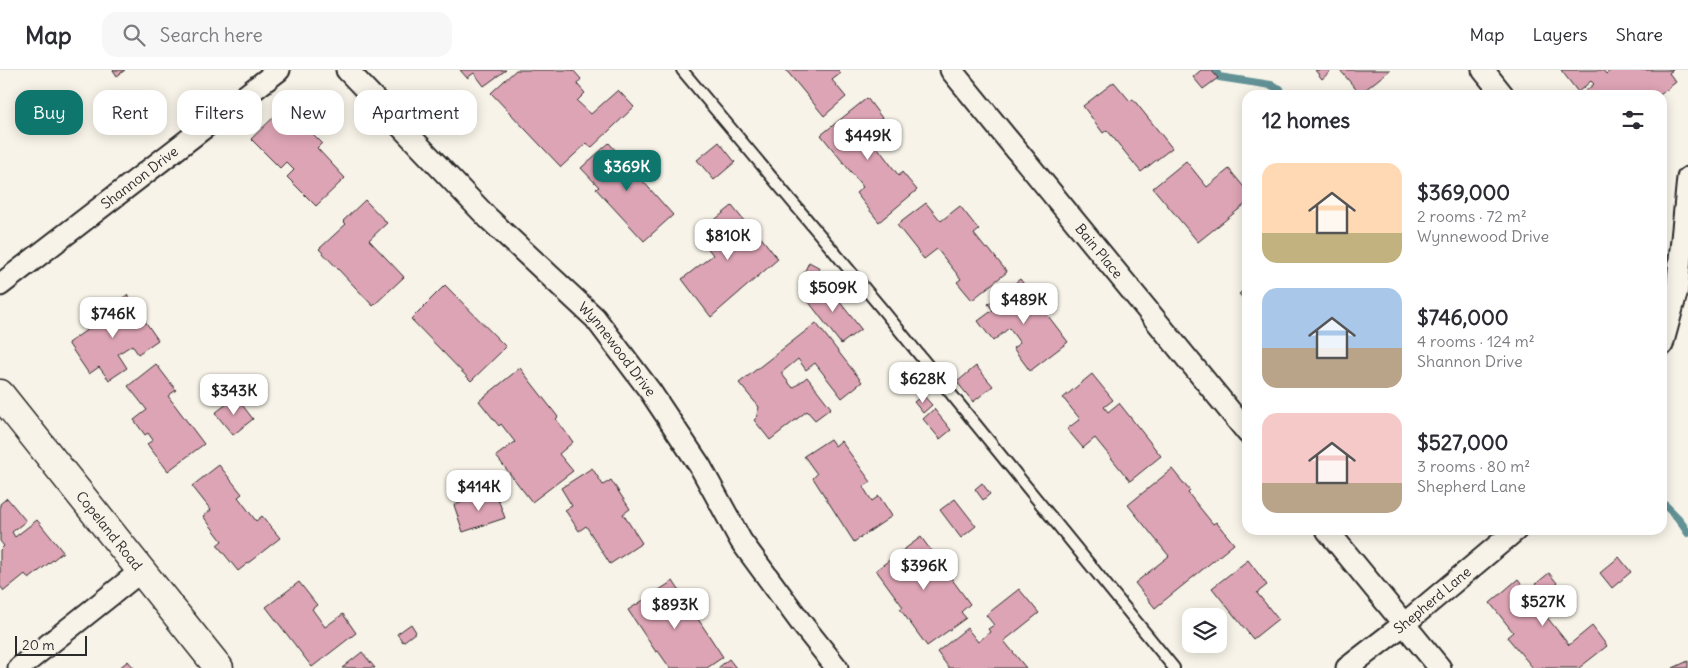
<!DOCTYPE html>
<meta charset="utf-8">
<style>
:root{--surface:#fff;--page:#f7f7f7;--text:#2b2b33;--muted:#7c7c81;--line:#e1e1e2;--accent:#0f766e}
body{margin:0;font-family:Delius,sans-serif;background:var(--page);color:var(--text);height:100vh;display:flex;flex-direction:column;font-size:19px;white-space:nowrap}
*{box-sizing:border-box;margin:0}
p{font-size:16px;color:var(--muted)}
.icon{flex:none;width:28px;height:28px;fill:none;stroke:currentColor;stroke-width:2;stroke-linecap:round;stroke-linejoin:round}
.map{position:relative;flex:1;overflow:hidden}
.side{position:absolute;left:1242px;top:20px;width:425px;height:445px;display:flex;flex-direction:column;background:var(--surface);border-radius:15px;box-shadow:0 2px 12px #0003}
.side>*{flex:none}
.banner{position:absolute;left:15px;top:20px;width:475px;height:45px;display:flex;gap:10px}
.fabs{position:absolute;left:1182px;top:538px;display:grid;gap:10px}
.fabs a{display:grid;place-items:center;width:45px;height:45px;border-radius:10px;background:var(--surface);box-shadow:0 2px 12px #0003;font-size:25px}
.scale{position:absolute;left:15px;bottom:12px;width:72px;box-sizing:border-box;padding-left:5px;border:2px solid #2b2b2b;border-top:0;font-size:14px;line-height:18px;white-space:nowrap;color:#2b2b2b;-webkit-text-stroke:4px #f7f3e8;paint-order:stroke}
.price{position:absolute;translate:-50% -42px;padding:0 11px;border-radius:10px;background:#fff;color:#222;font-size:16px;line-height:32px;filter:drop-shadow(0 1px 2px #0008)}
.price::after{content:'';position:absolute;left:50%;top:30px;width:15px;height:11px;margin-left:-8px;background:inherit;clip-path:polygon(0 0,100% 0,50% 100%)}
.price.on{background:var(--accent);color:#fff}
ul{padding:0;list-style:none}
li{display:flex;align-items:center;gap:15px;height:125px;padding:0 20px}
li span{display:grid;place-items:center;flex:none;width:140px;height:100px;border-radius:15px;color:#555}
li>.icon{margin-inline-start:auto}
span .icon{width:60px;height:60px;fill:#fffc;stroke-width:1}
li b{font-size:21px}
h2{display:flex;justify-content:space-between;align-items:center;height:60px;padding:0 20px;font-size:21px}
.chip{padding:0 18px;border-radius:15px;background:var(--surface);box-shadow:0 2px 12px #0003;font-size:18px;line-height:45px}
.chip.on{background:var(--accent);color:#fff}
header{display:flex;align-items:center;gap:30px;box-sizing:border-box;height:70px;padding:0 25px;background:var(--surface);border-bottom:1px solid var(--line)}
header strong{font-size:24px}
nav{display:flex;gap:28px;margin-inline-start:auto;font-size:18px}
.search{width:350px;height:45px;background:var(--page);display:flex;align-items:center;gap:12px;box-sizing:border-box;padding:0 18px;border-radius:15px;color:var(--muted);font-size:19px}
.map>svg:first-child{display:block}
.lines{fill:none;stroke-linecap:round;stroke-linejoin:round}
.stream{stroke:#629296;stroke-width:8}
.building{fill:#dda4b5;stroke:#2b2b2b}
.lane-casing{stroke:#2b2b2b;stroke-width:14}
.street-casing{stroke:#2b2b2b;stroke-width:25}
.secondary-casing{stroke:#2b2b2b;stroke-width:31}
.lane{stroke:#f7f3e8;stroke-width:10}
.street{stroke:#f7f3e8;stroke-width:21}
.secondary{stroke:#f7f3e8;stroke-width:28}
.labels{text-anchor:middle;stroke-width:4;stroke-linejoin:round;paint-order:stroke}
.street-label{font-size:14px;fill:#2b2b2b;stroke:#f7f3e8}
</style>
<header>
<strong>Map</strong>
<div class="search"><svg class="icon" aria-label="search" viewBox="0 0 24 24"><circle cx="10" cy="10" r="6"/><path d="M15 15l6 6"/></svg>Search here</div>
<nav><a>Map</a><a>Layers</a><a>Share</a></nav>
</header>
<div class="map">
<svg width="1688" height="598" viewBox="0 0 1688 598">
<rect width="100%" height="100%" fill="#f7f3e8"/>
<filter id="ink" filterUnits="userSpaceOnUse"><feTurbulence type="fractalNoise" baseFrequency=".02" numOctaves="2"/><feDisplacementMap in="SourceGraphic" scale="10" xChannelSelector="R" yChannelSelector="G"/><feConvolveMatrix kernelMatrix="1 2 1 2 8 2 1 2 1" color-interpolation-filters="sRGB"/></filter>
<g filter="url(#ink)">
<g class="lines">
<path class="stream" d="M1215,0l4,7 52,8 9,4 3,6
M1662,432l16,16 10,15"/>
</g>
<path class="building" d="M113,0h12l-8,6z
M460,0h46l-22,16 -10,-13 -7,5z
M516,0h57l8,9 -4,5 8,9 -8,8 14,13 27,-24 16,17 -43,41 -4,-5 -26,24 -70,-74z
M786,0h52l3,3 -9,7 14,17 -22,19z
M1201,0h10l7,8 -15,11 -10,-12z
M1315,0h17l-10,9z
M1340,0h50l-30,24z
M1561,0h42l3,4 5,-4h62l-4,3 7,9 -16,13h-79l13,-11 -3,-3 -13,11z
M1114,12l16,19 3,-2 39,49 -31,24 -34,-42 -4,3 -20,-27z
M867,28l15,20 -16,14 33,44 3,-4 15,18 -38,32 -23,-29 7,-6 -42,-52z
M278,43l17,17 7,-7 20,20 -5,5 28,30 -29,28 -29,-29 7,-7 -8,-8 -6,6 -29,-29z
M719,72l16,20 -21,18 -17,-20z
M609,73l64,72 -29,26 -48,-52 3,-2 -18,-19z
M1186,91l21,26 22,-18 19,23v10l-50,40 -45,-54z
M365,130l22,23 -18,17 35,37 -31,29 -54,-57 27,-25 -3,-3z
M926,133l15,18 19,-15 19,24 -5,4 12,15 2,-1 19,24 -35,28 -15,-18 4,-3 -24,-30 -13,10 -27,-34z
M732,136l17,21 2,-2 27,34 -67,58 -29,-38 31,-24 -16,-21z
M809,192l11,6 -6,12 -11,-5z
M1020,209l48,63 -38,29 -17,-23 7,-5 -11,-15 -16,13 -15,-20 15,-11 -5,-6z
M824,212l37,47 -20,15 -36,-47z
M445,215l61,62 -35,34 -60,-62z
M1248,216v18l-9,-10z
M127,225l31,45 -20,14 -6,-9 -14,9 9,14 -18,12 -10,-13 -10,7 -21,-31 42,-29 -3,-5z
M816,253l46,59 -20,16 -27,-35 -9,7 -8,-11 -17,14 12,15 14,-11 24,31 -16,12 -8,-9 -37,29 -16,-20 4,-4 -1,-2 2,-7 -20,-24z
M156,294l20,26 -8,6 36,48 -36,27 -21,-27 6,-4 -5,-7 -3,2 -11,-15 13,-10 -19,-24z
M976,296l17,20 -20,16 -16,-20z
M520,298l38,49 -2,2 17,23 -14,12 14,17 -41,31 -36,-46 19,-14 -14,-18 -2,2 -20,-25z
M1092,304l21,26 -9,7 4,5 11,-9 42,53 -31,25 -35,-43 -12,10 -16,-19 13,-10 -17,-21z
M923,325l9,10 -9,8 -9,-11z
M236,327l17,22 -20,16 -18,-22z
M934,339l17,21 -11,9 -17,-20z
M830,369l5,7 6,-5 30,41 -8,5 9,14 7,-5 13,20 -38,26 -41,-64 4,-4 -13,-18z
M219,395l23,29 -4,3 18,24 6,-5 18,22 -42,33 -21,-26 5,-4 -19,-25 8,-6 -19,-24z
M592,398l11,17 8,-5 19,29 -7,5 19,29 -32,21 -24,-38 -7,5 -14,-21 7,-4 -11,-18z
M1172,399l18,22 -2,2 25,31 3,-2 18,22 -79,64 -20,-25 34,-27 -41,-51z
M982,413l8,11 -7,6 -8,-11z
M495,421l10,27 -42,14 -9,-27z
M7,428l19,23 -14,11 3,5 22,-17 26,32 -34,27 -4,-5 -21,17 -4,-5v-36l4,-4 -4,-5v-37z
M955,429l21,27 -15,12 -21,-28z
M921,467l49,67 -9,8 5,6 -39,28 -27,-37 3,-2 -27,-37z
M1619,487l12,15 -19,16 -12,-15z
M1248,490l19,25 -10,8 21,26 -25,20 -41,-51z
M1549,503l20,25 -23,18 23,29 23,-19 15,20 -28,22h-46l-26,-31 6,-5 -23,-29 28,-24 9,12z
M673,511l50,76 -16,11h-37l-12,-17 -2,1 -28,-42z
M299,512l18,23 -5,4 13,18 18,-13 13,19 -44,34 -46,-60z
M1019,519l20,24 -35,28 22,27h-77l-12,-16 30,-24 11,14 12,-10 -2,-3 6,-4 -8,-10z
M411,554l5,8 -13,10 -6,-8z
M362,582l13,16h-33z
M729,589l7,9h-18z
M128,591l6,7h-15z
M1688,591v7h-15z"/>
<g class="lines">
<g class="lane-casing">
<path id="lane" d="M682,0l200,239 292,359"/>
</g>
<g class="street-casing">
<g id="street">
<path id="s1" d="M347,0l141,148 107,100 55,73 50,75 41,75 61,83 35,44"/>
<path id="s2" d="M951,0l297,363"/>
<path d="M1483,0l20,25"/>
<path id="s3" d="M0,215l279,-215"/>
<path d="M1662,275l15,-55 11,-112"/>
<path d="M1327,460l113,138"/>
<path d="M19,598l122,-97"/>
<path id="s4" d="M1347,598l57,-44 112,-94"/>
</g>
</g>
<g class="secondary-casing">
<g id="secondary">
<path id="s5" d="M0,324l219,274"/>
</g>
</g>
<use href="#lane" class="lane"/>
<use href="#street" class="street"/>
<use href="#secondary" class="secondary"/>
</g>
</g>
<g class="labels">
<g class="street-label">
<text dy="5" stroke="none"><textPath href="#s3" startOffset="176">Shannon Drive</textPath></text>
<text dy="5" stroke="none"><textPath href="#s2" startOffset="234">Bain Place</textPath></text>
<text dy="5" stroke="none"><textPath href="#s1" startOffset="389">Wynnewood Drive</textPath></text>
<text dy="5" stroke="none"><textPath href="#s5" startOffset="175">Copeland Road</textPath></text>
<text dy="5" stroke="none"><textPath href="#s4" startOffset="109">Shepherd Lane</textPath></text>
</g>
</g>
</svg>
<div class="fabs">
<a><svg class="icon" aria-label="layers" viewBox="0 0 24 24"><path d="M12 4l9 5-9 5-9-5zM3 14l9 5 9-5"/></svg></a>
</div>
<div class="scale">20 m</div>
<b class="price" style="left:868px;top:91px">$449K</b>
<b class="price on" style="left:627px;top:122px">$369K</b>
<b class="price" style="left:728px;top:191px">$810K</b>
<b class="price" style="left:833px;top:243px">$509K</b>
<b class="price" style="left:1024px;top:255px">$489K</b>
<b class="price" style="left:113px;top:269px">$746K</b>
<b class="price" style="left:923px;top:334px">$628K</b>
<b class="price" style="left:234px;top:346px">$343K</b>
<b class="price" style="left:479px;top:442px">$414K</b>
<b class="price" style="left:924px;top:521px">$396K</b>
<b class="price" style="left:1543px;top:557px">$527K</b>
<b class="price" style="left:675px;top:560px">$893K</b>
<div class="banner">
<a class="chip on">Buy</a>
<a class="chip">Rent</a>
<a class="chip">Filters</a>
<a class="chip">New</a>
<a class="chip">Apartment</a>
</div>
<section class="side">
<h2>12 homes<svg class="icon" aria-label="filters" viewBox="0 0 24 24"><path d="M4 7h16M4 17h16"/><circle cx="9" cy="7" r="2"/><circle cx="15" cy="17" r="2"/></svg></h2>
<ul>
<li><span style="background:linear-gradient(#ffd9b3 70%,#c2b280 0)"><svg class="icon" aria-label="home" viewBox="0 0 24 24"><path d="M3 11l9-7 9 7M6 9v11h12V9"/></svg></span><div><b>$369,000</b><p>2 rooms · 72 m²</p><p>Wynnewood Drive</p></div></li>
<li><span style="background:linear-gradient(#a9c7e8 60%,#b9a48a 0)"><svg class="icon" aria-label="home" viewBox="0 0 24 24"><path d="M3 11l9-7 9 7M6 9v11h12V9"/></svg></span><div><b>$746,000</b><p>4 rooms · 124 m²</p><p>Shannon Drive</p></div></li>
<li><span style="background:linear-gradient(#f6c9c9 70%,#b9a48a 0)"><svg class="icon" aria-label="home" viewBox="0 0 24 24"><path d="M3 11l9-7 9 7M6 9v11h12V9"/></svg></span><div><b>$527,000</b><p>3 rooms · 80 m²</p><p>Shepherd Lane</p></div></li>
</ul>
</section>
</div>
